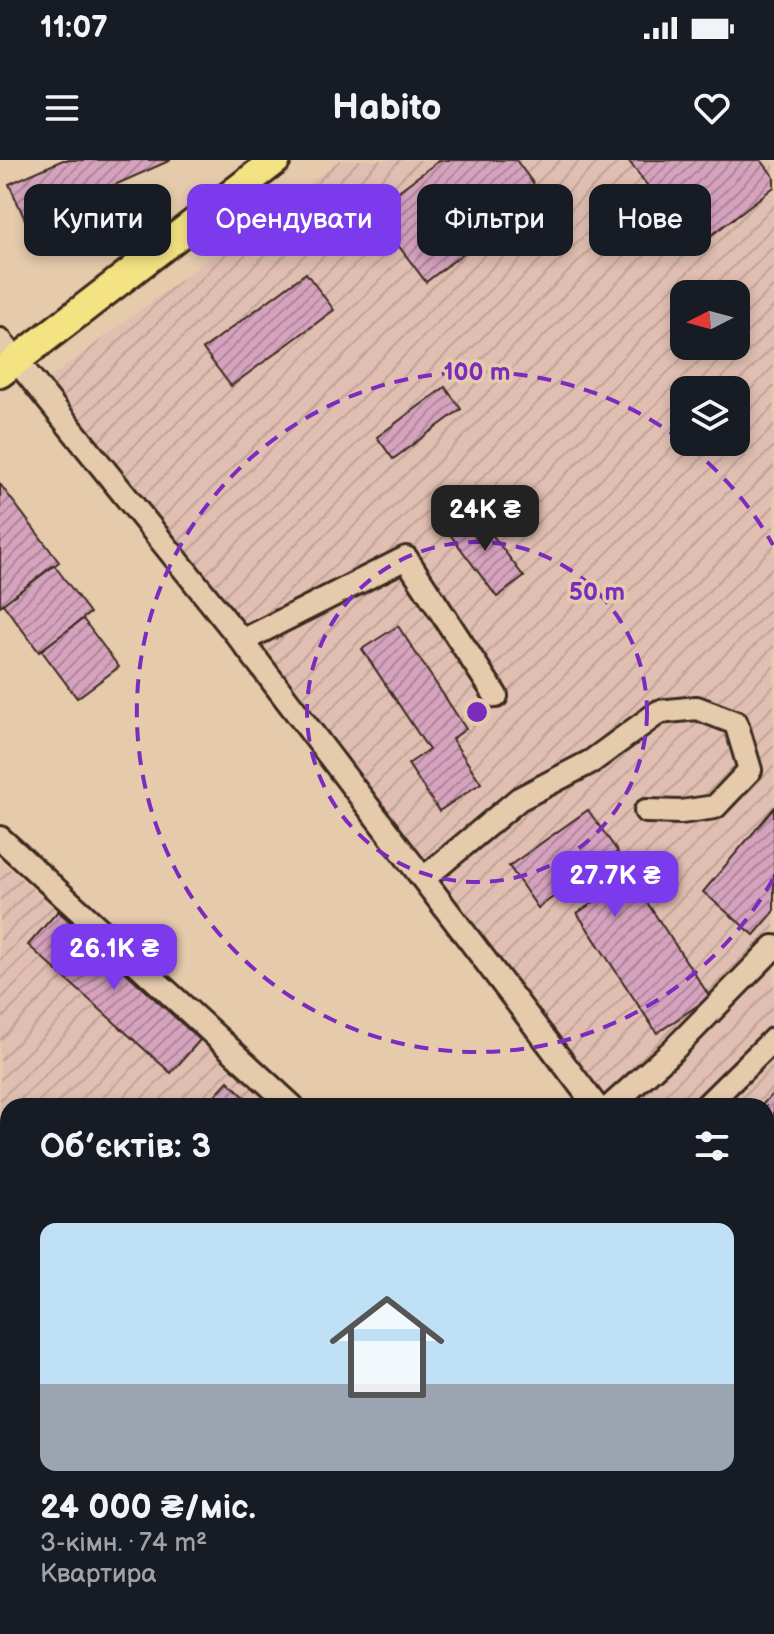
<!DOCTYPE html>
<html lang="uk">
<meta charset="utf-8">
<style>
:root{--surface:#171b24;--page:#242831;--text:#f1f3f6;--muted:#9ea1a6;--line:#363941;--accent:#7c3aed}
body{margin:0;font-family:"Balsamiq Sans",sans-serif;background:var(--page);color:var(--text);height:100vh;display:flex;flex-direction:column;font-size:30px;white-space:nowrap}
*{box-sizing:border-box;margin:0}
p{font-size:26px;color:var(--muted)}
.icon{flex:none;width:44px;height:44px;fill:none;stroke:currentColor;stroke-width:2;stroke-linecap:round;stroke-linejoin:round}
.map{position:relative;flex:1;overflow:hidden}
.drawer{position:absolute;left:0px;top:938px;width:774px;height:536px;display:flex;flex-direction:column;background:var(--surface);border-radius:24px 24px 0 0;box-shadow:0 4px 12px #0003}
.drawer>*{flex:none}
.banner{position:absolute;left:24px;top:24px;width:726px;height:72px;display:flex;gap:16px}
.needle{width:52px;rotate:264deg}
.tools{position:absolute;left:670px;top:120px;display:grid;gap:16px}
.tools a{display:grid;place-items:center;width:80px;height:80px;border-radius:16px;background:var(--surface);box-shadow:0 4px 12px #0003;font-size:40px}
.price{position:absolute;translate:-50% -68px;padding:0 18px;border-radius:16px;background:var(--accent);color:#fff;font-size:26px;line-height:52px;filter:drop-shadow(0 2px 4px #0008)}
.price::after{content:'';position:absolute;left:50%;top:48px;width:24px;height:18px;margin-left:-12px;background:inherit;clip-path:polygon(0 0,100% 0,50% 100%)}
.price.on{background:#222;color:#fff}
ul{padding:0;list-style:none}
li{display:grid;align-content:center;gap:16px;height:424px;padding:0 40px}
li+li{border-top:2px solid var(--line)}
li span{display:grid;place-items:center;height:248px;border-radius:16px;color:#555}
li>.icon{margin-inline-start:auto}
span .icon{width:144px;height:144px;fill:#fffc;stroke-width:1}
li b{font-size:34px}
h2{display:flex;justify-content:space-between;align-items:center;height:96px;padding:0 40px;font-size:34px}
.chip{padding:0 28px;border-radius:16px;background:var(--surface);box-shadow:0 4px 12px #0003;font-size:28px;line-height:72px}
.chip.on{background:var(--accent);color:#fff}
.status{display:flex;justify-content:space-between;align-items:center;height:56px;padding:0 40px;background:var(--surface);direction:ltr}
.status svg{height:22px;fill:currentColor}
header{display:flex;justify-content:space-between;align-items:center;height:104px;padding:0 40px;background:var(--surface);font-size:36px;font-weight:800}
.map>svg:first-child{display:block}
.industrial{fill:url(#industrial-furrows);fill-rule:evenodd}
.building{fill:url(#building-hatch);stroke:#3b2a1e;stroke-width:2}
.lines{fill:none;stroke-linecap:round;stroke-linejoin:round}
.minor-casing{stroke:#3b2a1e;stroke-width:28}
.major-casing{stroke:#3b2a1e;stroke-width:34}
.path{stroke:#3b2a1e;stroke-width:4;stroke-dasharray:8 6;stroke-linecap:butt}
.minor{stroke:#e5caac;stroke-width:22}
.major{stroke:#f4e382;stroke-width:28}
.ring{fill:none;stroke:#7b2cbf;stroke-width:4;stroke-dasharray:14 10}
.centre{fill:#7b2cbf;stroke:#e5caac;stroke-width:4}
.ring-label{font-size:24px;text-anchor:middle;font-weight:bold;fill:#7b2cbf;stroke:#e5caac;stroke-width:7;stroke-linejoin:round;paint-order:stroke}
</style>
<div class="status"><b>11:07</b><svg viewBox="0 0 49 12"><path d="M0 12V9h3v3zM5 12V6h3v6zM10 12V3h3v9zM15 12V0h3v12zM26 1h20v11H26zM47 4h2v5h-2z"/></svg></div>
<header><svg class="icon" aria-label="menu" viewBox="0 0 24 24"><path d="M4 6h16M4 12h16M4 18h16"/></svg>Habito<svg class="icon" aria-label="heart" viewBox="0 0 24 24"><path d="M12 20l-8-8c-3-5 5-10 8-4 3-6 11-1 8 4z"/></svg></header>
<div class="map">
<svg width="774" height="1474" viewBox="0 0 774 1474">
<defs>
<pattern id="industrial-furrows" width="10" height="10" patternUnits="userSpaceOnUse" patternTransform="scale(2)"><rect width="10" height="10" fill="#e0beb1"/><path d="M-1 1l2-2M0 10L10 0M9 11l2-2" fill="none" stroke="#c1a398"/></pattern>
<pattern id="building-hatch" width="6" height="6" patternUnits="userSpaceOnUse" patternTransform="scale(2)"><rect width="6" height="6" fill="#d6a3be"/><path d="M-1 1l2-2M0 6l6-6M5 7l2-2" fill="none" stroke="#af859a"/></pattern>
</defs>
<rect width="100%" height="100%" fill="#e5caac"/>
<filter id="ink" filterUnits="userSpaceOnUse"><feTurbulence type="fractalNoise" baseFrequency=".0125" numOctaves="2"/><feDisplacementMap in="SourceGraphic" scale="16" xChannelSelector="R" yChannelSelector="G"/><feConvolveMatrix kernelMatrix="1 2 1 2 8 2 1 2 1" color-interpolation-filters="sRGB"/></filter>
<g filter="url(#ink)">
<path class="industrial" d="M340,0h434v1161l-8,3v-218h-189l-531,-725zM684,134h52v52h-52zM684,230h52v52h-52z
M0,700l277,246h-269v520h320l-9,8h-319z
M774,1268v121l-8,-9v-108z"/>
<path class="building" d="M63,0h108l-144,64 -18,-40z
M440,0h76l25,34 -115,88 -54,-71z
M628,0h133l13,17v10l-79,61z
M306,113l28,37 -103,76 -28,-37z
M445,227l16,22 -68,50 -16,-22z
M0,324l59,78 -59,44z
M473,349l51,68 -27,20 -51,-68z
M54,405l36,48 -51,39 -36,-48z
M83,459l36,48 -42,31 -36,-48z
M398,466l68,103 -14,10 29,44 -42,28 -31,-47 21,-14 -67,-101z
M774,648v104l-20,23 -51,-43z
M588,650l30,42 -16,11 15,23 13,-9 80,120 -53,36 -80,-120 17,-11 -16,-23 -40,29 -29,-42z
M58,751l142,129 -29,33 -143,-128z
M228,921l26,25h-49z
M774,932v65l-8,9v-60h-5z
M0,1313l8,7v52l-8,-7z
M0,1382l8,8v45l-8,8z
M92,1466h51l9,8h-51z
M155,1466h95l6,6 -3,2h-89z
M702,1466h24l-8,8h-8z"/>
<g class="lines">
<g class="minor-casing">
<path id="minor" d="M0,180l242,301 354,465
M242,481l164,-83 90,138
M0,678l292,268
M423,719l96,-80 73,-38 67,-49 38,-4 39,15 14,47 -35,37 -34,5 -35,-1
M611,946l61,-55 102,-104
M706,946l68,-67
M766,1154l8,9
M317,1466l9,8
M552,1466l4,8"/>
</g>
<g class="major-casing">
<path id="major" d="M0,213l276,-213
M766,1228l8,-4
M365,1474l10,-8"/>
</g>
<path class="path" d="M502,1474l3,-8"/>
<use href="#minor" class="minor"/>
<use href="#major" class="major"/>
</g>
</g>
<g class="ring">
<circle cx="477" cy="552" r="170"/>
<path d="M773 719A340 340 0 1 1 773 385"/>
</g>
<circle cx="477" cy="552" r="12" class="centre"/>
<g class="ring-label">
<text x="477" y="220">100 m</text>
<text x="597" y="440">50 m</text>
</g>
</svg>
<div class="tools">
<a><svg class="needle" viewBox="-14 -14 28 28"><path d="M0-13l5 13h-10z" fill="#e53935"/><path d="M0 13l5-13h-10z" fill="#9ea1a6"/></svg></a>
<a><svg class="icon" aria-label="layers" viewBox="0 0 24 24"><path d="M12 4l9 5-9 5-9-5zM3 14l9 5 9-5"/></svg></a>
</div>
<b class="price on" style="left:485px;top:393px">24K ₴</b>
<b class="price" style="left:615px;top:759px">27.7K ₴</b>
<b class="price" style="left:114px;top:832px">26.1K ₴</b>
<div class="banner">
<a class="chip">Купити</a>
<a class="chip on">Орендувати</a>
<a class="chip">Фільтри</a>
<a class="chip">Нове</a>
</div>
<section class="drawer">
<h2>Об’єктів: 3<svg class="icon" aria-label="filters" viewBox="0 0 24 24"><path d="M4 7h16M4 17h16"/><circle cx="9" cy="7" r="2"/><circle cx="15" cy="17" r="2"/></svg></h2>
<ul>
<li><span style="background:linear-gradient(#bfe0f5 65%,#9aa5b1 0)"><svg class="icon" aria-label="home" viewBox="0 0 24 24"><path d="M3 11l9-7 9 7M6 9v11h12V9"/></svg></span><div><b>24 000 ₴/міс.</b><p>3-кімн. · 74 m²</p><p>Квартира</p></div></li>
</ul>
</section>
</div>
